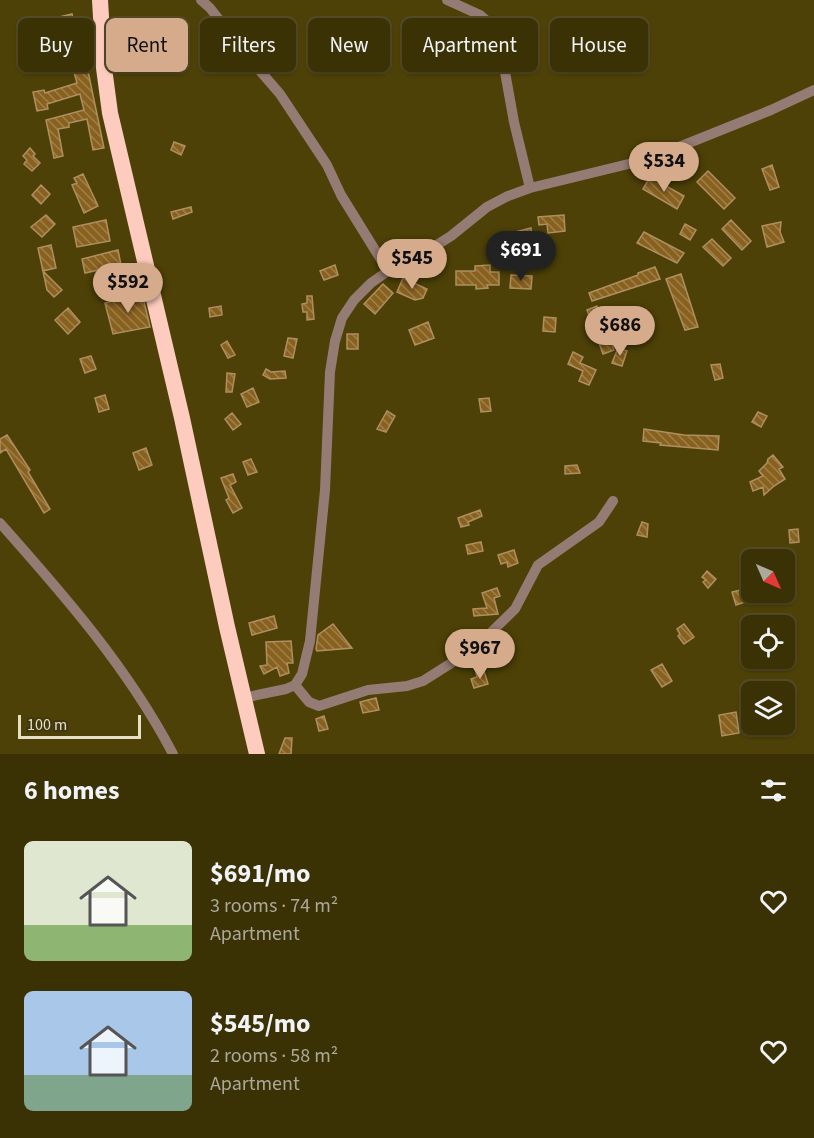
<!DOCTYPE html>
<meta charset="utf-8">
<style>
:root{--surface:#3a3105;--page:#453d13;--text:#f1f3f6;--muted:#aba99a;--line:#544c27;--accent:#d6ab8b}
body{margin:0;font-family:"Source Sans 3",sans-serif;background:var(--page);color:var(--text);height:100vh;display:flex;flex-direction:column;font-size:22px;white-space:nowrap}
*{box-sizing:border-box;margin:0}
p{font-size:20px;color:var(--muted)}
.icon{flex:none;width:33px;height:33px;fill:none;stroke:currentColor;stroke-width:2;stroke-linecap:round;stroke-linejoin:round}
.map{position:relative;height:754px;overflow:hidden}
.side{display:flex;flex-direction:column;background:var(--surface);flex:1}
.side>*{flex:none}
.top-card{position:absolute;left:18px;top:18px;width:778px;height:54px;display:flex;gap:12px}
.needle{width:39px;rotate:135deg}
.buttons{position:absolute;left:741px;top:549px;display:grid;gap:12px}
.buttons a{display:grid;place-items:center;width:54px;height:54px;border-radius:9px;background:var(--surface);box-shadow:0 2px 4px #0004,0 0 0 2px var(--line);font-size:30px}
.scale{position:absolute;left:18px;bottom:15px;width:123px;box-sizing:border-box;padding-left:6px;border:3px solid #e6e0c5;border-top:0;font-size:16px;line-height:21px;white-space:nowrap;color:#e6e0c5;-webkit-text-stroke:4px #40370e;paint-order:stroke}
.price{position:absolute;translate:-50% -51px;padding:0 14px;border-radius:21px;background:var(--accent);color:#111;font-size:20px;line-height:39px;filter:drop-shadow(0 2px 3px #0008)}
.price::after{content:'';position:absolute;left:50%;top:36px;width:18px;height:14px;margin-left:-9px;background:inherit;clip-path:polygon(0 0,100% 0,50% 100%)}
.price.on{background:#222;color:#fff}
ul{padding:0;list-style:none}
li{display:flex;align-items:center;gap:18px;height:150px;padding:0 24px}
li span{display:grid;place-items:center;flex:none;width:168px;height:120px;border-radius:9px;color:#555}
li>.icon{margin-inline-start:auto}
span .icon{width:72px;height:72px;fill:#fffc;stroke-width:1}
li b{font-size:26px}
h2{display:flex;justify-content:space-between;align-items:center;height:72px;padding:0 24px;font-size:26px}
.tag{padding:0 21px;border-radius:9px;background:var(--surface);box-shadow:0 2px 4px #0004,0 0 0 2px var(--line);font-size:21px;line-height:54px}
.tag.on{background:var(--accent);color:#111}
.map>svg:first-child{display:block}
.building{fill:url(#building-back-hatch);stroke:#af8f61;stroke-width:1.5}
.lines{fill:none;stroke-linecap:round;stroke-linejoin:round}
.minor{stroke:#947b74;stroke-width:10}
.highway{stroke:#fdccbe;stroke-width:16}
</style>
<div class="map">
<svg width="814" height="754" viewBox="0 0 814 754">
<defs>
<pattern id="building-back-hatch" width="6" height="6" patternUnits="userSpaceOnUse" patternTransform="scale(1.5)"><rect width="6" height="6" fill="#89611f"/><path d="M-1 5l2 2M0 0l6 6M5-1l2 2" fill="none" stroke="#9f7f48"/></pattern>
</defs>
<rect width="100%" height="100%" fill="#4d4107"/>
<path class="building" d="M72,14l6,23 5,-2 9,35 -4,1 16,77 -11,2 -6,-31 -18,4v4l-11,2 5,27 -9,2 -8,-38 38,-10 -4,-16 -33,10 1,5 -11,2 -4,-19 11,-2 1,3 32,-10 -18,-66z
M375,18l12,9 -5,7 -12,-8z
M174,142l11,4 -4,9 -10,-5z
M30,148l5,6 -2,2 7,7 -8,8 -8,-7 3,-4 -4,-4z
M772,165l7,22 -9,3 -8,-21z
M708,171l27,27 -11,11 -27,-27z
M83,174l15,32 -14,7 -12,-28 5,-2 -3,-5z
M650,177l34,19 -7,13 -34,-20z
M41,185l9,9 -9,10 -9,-9z
M191,207l1,5 -19,7 -2,-7z
M46,215l9,9 -13,13 -11,-10z
M564,215l1,16 -17,2 -1,-9 -8,1 -1,-8z
M106,220l4,21 -33,6 -4,-20z
M731,220l20,21 -9,9 -20,-21z
M781,222l-1,10 4,10 -17,5 -5,-21z
M685,224l11,6 -6,10 -10,-6z
M531,228l1,15 -16,1 -1,-12z
M644,232l40,21 -7,10 -40,-20z
M712,239l19,19 -8,8 -20,-19z
M51,245l5,23 -13,3 19,19 -8,7 -7,-7 -9,-42z
M118,250l3,15 -36,8 -3,-14z
M335,265l3,10 -14,5 -4,-9z
M490,265v7h9v13h-12l1,3 -12,1v-4h-20v-14h19v-5z
M655,267l5,12 -68,22 -3,-8 49,-18v-2z
M681,274l17,53 -13,3 -19,-51z
M511,275l21,1 -1,13 -21,-1z
M403,278l24,11 -4,9 -8,2 -18,-8z
M383,284l10,9 -18,21 -11,-10z
M142,293l8,34 -37,7 -8,-31z
M307,296h5l2,23 -7,1v-8h-4l-1,-8 5,-1z
M221,306l1,9 -12,2 -1,-9z
M597,306l17,44 -11,4 -16,-44z
M68,308l12,14 -12,12 -13,-14z
M544,317l12,1 -1,14 -12,-1z
M428,322l6,16 -19,7 -6,-15z
M347,334h11v15h-11z
M288,338l9,1 -4,19 -9,-2z
M227,341l8,14 -7,3 -7,-13z
M618,348l9,3 -5,15 -10,-3z
M573,352l10,5 -3,6 16,7 -7,15 -10,-4 4,-10 -15,-7z
M91,356l5,13 -11,4 -5,-14z
M720,364l3,14 -8,2 -4,-15z
M266,369l5,3 14,-1 1,7 -16,1 -7,-4z
M227,373l8,1 -3,18h-6z
M253,388l6,14 -12,5 -6,-13z
M105,395l4,14 -10,3 -4,-14z
M489,398l2,13 -10,1 -2,-13z
M387,411l8,5 -9,16 -9,-3z
M758,412l9,4 -6,11 -9,-5z
M232,413l9,11 -8,6 -8,-11z
M644,429l40,6 35,1 -1,14 -58,-5 1,-2 -18,-2z
M7,435l23,35 -2,2 22,37 -6,4 -38,-64 -6,4v-14z
M146,448l6,17 -13,5 -6,-17z
M773,455l10,12 -4,2 6,10 -11,7 -10,9 -1,-8 -10,4 -3,-9 13,-6 -4,-5 8,-8 1,-4z
M251,459l6,13 -9,3 -5,-13z
M577,465l3,8 -15,1v-8z
M233,474l3,8 -6,3 12,23 -9,5 -7,-13 3,-2 -8,-20z
M480,510l2,6 -14,6 1,3 -8,2 -3,-9z
M642,522l6,2 -1,13 -10,-2z
M798,529l1,13 -9,1 -1,-13z
M481,542l2,9 -15,3 -2,-9z
M514,550l4,13 -10,4 -1,-5 -6,2 -3,-9z
M707,571l9,8 -8,9 -5,-6 3,-2 -4,-3z
M497,588l3,8 -6,2 4,16 -24,2 -1,-7 14,-1 -5,-15z
M741,590l4,12 -9,3 -4,-13z
M274,616l3,12 -25,7 -3,-12z
M333,624l19,24 -35,3 -1,-2 2,-14z
M684,624l10,13 -10,7 -6,-8 2,-2 -3,-5z
M291,641l2,22h-6l2,10 -9,3 -3,-9 -13,7 -4,-8 7,-1 -1,-23z
M662,664l10,17 -10,6 -11,-17z
M484,671l4,13 -14,4 -3,-9 6,-2 -1,-4z
M376,698l3,12 -16,3 -3,-11z
M736,712l3,21 -17,3 -3,-21z
M324,716l4,13 -9,2 -3,-12z
M285,738h7l-1,16h-12z"/>
<g class="lines">
<path class="minor" d="M201,0l9,8 38,49 32,37 47,71 14,30 47,76
M447,0l33,15 7,6 13,23 14,78 16,66
M0,523c64,72 128,145 173,231
M295,685l14,17 10,4 49,-16 39,-4 16,-5 52,-33 40,-39 23,-44 61,-43 14,-21
M243,698l43,-9 9,-4 7,-11 8,-33 15,-151 5,-118 5,-31 7,-23 12,-18 17,-17 17,-12 41,-21 22,-14 36,-29 21,-11 22,-8 119,-29 122,-49 43,-20"/>
<path class="highway" d="M100,0l4,68 6,45 72,305 45,209 30,127"/>
</g>
</svg>
<div class="buttons">
<a><svg class="needle" viewBox="-14 -14 28 28"><path d="M0-13l5 13h-10z" fill="#e53935"/><path d="M0 13l5-13h-10z" fill="#aba99a"/></svg></a>
<a><svg class="icon" aria-label="locate" viewBox="0 0 24 24"><circle cx="12" cy="12" r="6"/><path d="M12 2v4M12 18v4M2 12h4M18 12h4"/></svg></a>
<a><svg class="icon" aria-label="layers" viewBox="0 0 24 24"><path d="M12 4l9 5-9 5-9-5zM3 14l9 5 9-5"/></svg></a>
</div>
<div class="scale">100 m</div>
<b class="price" style="left:664px;top:193px">$534</b>
<b class="price on" style="left:521px;top:282px">$691</b>
<b class="price" style="left:412px;top:290px">$545</b>
<b class="price" style="left:128px;top:314px">$592</b>
<b class="price" style="left:620px;top:357px">$686</b>
<b class="price" style="left:480px;top:680px">$967</b>
<div class="top-card">
<a class="tag">Buy</a>
<a class="tag on">Rent</a>
<a class="tag">Filters</a>
<a class="tag">New</a>
<a class="tag">Apartment</a>
<a class="tag">House</a>
</div>
</div>
<section class="side">
<h2>6 homes<svg class="icon" aria-label="filters" viewBox="0 0 24 24"><path d="M4 7h16M4 17h16"/><circle cx="9" cy="7" r="2"/><circle cx="15" cy="17" r="2"/></svg></h2>
<ul>
<li><span style="background:linear-gradient(#dfe7d0 70%,#8fb573 0)"><svg class="icon" aria-label="home" viewBox="0 0 24 24"><path d="M3 11l9-7 9 7M6 9v11h12V9"/></svg></span><div><b>$691/mo</b><p>3 rooms · 74 m²</p><p>Apartment</p></div><svg class="icon" aria-label="heart" viewBox="0 0 24 24"><path d="M12 20l-8-8c-3-5 5-10 8-4 3-6 11-1 8 4z"/></svg></li>
<li><span style="background:linear-gradient(#a9c7e8 70%,#7fa58c 0)"><svg class="icon" aria-label="home" viewBox="0 0 24 24"><path d="M3 11l9-7 9 7M6 9v11h12V9"/></svg></span><div><b>$545/mo</b><p>2 rooms · 58 m²</p><p>Apartment</p></div><svg class="icon" aria-label="heart" viewBox="0 0 24 24"><path d="M12 20l-8-8c-3-5 5-10 8-4 3-6 11-1 8 4z"/></svg></li>
</ul>
</section>
